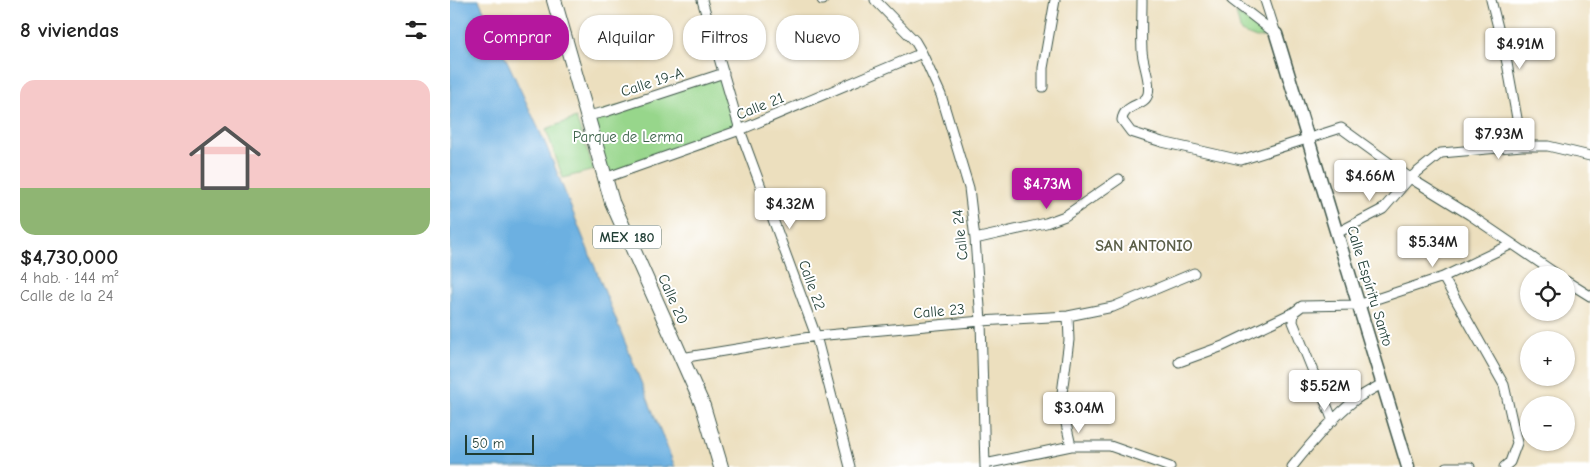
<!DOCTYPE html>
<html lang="es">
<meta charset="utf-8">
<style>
:root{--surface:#fff;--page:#f6f6f6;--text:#222;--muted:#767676;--accent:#b5179e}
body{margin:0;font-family:"Comic Neue",sans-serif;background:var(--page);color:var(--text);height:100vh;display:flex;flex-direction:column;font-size:19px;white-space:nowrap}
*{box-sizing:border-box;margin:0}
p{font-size:16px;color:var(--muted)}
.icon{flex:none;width:28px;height:28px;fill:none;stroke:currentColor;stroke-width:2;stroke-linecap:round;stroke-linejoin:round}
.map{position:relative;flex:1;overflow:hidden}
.panel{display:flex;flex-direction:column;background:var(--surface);width:450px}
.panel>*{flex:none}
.guide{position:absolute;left:15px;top:15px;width:475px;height:45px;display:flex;gap:10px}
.tools{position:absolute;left:1070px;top:266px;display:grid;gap:10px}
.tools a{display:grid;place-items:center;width:55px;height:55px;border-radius:50%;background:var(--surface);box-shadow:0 1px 4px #0004;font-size:25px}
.scale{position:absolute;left:15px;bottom:12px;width:69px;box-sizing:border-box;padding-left:5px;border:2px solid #1f3d34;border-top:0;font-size:14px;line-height:18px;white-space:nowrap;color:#1f3d34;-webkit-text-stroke:4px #fff;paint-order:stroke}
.price{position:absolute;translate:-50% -42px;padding:0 11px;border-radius:5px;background:#fff;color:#222;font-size:16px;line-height:32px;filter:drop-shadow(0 1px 2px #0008)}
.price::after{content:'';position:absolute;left:50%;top:30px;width:15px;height:11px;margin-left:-8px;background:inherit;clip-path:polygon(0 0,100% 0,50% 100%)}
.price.current{background:var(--accent);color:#fff}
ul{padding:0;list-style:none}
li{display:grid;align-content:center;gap:10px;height:265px;padding:0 20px}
li span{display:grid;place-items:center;height:155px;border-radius:15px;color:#555}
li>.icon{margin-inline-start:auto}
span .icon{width:90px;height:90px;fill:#fffc;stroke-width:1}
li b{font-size:21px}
h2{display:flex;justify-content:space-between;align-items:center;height:60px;padding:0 20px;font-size:21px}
.pill{padding:0 18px;border-radius:20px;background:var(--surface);box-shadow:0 1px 4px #0004;font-size:18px;line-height:45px}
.pill.current{background:var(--accent);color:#fff}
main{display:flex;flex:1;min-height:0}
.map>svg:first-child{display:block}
.green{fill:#97d68b;stroke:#5b8a60}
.water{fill:#6cb0e1;stroke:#46768a}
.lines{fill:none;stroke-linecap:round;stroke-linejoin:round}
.street-casing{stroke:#3e5549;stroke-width:11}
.secondary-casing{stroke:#3e5549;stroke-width:15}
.primary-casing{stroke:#3e5549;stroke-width:16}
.street{stroke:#fff;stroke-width:9}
.secondary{stroke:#fff;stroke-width:12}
.primary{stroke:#fff;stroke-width:14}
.labels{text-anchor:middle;stroke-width:4;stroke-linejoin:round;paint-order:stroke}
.shield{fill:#fff;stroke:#627771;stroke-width:1}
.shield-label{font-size:14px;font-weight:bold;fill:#1f3d34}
.street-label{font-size:15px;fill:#1f3d34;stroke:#fff}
.park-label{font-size:15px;fill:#3d634a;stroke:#fff}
.neighbourhood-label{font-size:16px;font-weight:bold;fill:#5b5f48;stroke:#fff}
</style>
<main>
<section class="panel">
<h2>8 viviendas<svg class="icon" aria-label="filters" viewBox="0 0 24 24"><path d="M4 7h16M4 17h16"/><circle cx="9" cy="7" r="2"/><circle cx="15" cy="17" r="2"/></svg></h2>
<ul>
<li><span style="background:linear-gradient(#f6c9c9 70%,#8fb573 0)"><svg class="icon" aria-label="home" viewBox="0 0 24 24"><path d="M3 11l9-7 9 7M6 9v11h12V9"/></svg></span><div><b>$4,730,000</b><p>4 hab. · 144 m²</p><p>Calle de la 24</p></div></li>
</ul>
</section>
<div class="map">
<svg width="1140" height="467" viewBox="0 0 1140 467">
<rect width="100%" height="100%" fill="#fff"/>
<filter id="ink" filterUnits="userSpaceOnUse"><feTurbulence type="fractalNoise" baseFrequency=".02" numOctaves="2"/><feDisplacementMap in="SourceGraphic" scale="10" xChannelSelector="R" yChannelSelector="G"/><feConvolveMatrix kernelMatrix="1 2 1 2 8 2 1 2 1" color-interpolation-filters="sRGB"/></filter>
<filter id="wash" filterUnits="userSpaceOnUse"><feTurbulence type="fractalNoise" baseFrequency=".0096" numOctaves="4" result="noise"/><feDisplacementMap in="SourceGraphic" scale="20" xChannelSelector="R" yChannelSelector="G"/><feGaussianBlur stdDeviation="1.12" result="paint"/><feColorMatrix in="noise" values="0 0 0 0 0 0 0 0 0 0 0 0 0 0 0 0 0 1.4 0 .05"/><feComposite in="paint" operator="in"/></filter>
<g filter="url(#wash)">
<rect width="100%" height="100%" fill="#ecdfbe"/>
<path class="green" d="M786,13l33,23 -13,2 -15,-6z
M274,73l16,57 -135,48 -18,-62z
M126,118l18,52 -31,8 -17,-49z"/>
<path class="water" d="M0,0h29l67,145 129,322h-225z"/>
</g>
<g filter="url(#ink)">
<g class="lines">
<g class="street-casing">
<path id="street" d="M252,0l38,130 76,206 34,131
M372,0h1
M425,0l40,41 7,12 19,42 28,93 6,51 6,82 4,146
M692,0c0,17 -1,34 0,51 1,14 9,30 6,43 -3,13 -24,9 -26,26l9,12 31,10 79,18 100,-32 69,50 60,37 88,60
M782,0l44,34
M815,0l11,34
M1041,0l16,63 15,83
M593,87v-19l12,-68
M137,116l18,-4 119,-39
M155,178l135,-48 182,-77
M887,233l46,-24 27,-31 31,-25 81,-7h26l42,10
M525,239l71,-16 19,-7 54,-37
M993,277l61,108 13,58 -7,19 -6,5
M1116,281l24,15
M844,312l-1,10 40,99
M618,316l1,24 -8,61 10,45
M231,358l135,-22 165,-15 87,-5 45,-9 81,-34
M729,362l44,-16 71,-34 8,-6 56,-1 85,-28 69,-33
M535,464l86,-18h39l60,21
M842,467c19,-24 39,-48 63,-67 8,-6 18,-11 27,-16
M996,467h24"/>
</g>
<g class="secondary-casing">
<path id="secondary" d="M826,34l132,433"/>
</g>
<g class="primary-casing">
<path id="primary" d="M104,0l58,202 91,204 18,61"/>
</g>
<use href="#street" class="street"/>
<use href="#secondary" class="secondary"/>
<use href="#primary" class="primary"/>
</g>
</g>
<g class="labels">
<rect class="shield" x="143" y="225.5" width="68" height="23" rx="4"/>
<g class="shield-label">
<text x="177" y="242">MEX 180</text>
</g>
<g class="street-label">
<text transform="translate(202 82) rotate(-18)" y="5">Calle 19-A</text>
<text transform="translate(310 106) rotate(-22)" y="5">Calle 21</text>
<text transform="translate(510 235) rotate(-96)" y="5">Calle 24</text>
<text transform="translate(362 285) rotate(70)" y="5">Calle 22</text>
<text transform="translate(920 286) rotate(73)" y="5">Calle Espíritu Santo</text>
<text transform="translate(223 299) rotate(66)" y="5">Calle 20</text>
<text transform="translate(489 311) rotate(-5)" y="5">Calle 23</text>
</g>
<g class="park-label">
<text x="178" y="142">Parque de Lerma</text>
</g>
<g class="neighbourhood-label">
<text x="694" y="251">SAN ANTONIO</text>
</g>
</g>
</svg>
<div class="tools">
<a><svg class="icon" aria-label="locate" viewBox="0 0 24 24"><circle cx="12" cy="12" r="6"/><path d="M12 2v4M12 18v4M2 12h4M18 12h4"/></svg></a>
<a>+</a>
<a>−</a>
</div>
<div class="scale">50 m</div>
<b class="price" style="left:1070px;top:70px">$4.91M</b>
<b class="price" style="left:1049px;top:160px">$7.93M</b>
<b class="price" style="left:920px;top:202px">$4.66M</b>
<b class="price current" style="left:597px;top:210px">$4.73M</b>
<b class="price" style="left:340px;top:230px">$4.32M</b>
<b class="price" style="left:983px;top:268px">$5.34M</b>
<b class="price" style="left:875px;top:412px">$5.52M</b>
<b class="price" style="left:629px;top:434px">$3.04M</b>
<div class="guide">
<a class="pill current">Comprar</a>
<a class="pill">Alquilar</a>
<a class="pill">Filtros</a>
<a class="pill">Nuevo</a>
</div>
</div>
</main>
